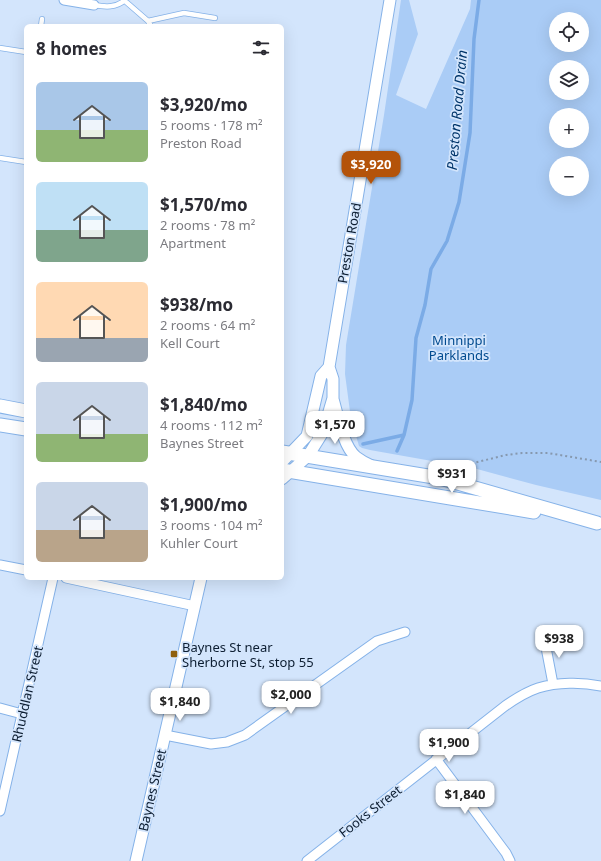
<!DOCTYPE html>
<meta charset="utf-8">
<style>
:root{--surface:#fff;--page:#f2f2f3;--text:#2b2b33;--muted:#7c7c81;--accent:#b45309}
body{margin:0;font-family:"Noto Sans",sans-serif;background:var(--page);color:var(--text);height:100vh;display:flex;flex-direction:column;font-size:15px;white-space:nowrap}
*{box-sizing:border-box;margin:0}
p{font-size:13px;color:var(--muted)}
.icon{flex:none;width:22px;height:22px;fill:none;stroke:currentColor;stroke-width:2;stroke-linecap:round;stroke-linejoin:round}
.map{position:relative;flex:1;overflow:hidden}
.sheet{position:absolute;left:24px;top:24px;width:260px;height:556px;display:flex;flex-direction:column;background:var(--surface);border-radius:6px;box-shadow:0 4px 16px #0002}
.sheet>*{flex:none}
.tools{position:absolute;left:549px;top:12px;display:grid;gap:8px}
.tools a{display:grid;place-items:center;width:40px;height:40px;border-radius:50%;background:var(--surface);box-shadow:0 4px 16px #0002;font-size:20px}
.price{position:absolute;translate:-50% -34px;padding:0 9px;border-radius:8px;background:#fff;color:#222;font-size:13px;line-height:26px;filter:drop-shadow(0 1px 2px #0008)}
.price::after{content:'';position:absolute;left:50%;top:24px;width:12px;height:9px;margin-left:-6px;background:inherit;clip-path:polygon(0 0,100% 0,50% 100%)}
.price.on{background:var(--accent);color:#fff}
ul{padding:0;list-style:none}
li{display:flex;align-items:center;gap:12px;height:100px;padding:0 12px}
li span{display:grid;place-items:center;flex:none;width:112px;height:80px;border-radius:6px;color:#555}
li>.icon{margin-inline-start:auto}
span .icon{width:48px;height:48px;fill:#fffc;stroke-width:1}
li b{font-size:17px}
h2{display:flex;justify-content:space-between;align-items:center;height:48px;padding:0 12px;font-size:17px}
.map>svg:first-child{display:block}
.green{fill:#aaccf6;fill-rule:evenodd}
.lines{fill:none;stroke-linecap:round;stroke-linejoin:round}
.stream{stroke:#7babe6;stroke-width:3.5}
.service-casing{stroke:#85b2e8;stroke-width:6}
.minor-casing{stroke:#85b2e8;stroke-width:11}
.tertiary-casing{stroke:#85b2e8;stroke-width:13}
.secondary-casing{stroke:#85b2e8;stroke-width:15}
.path{stroke:#8698ae;stroke-width:2;stroke-dasharray:2 3;stroke-linecap:butt}
.service{stroke:#fff;stroke-width:4.5}
.minor{stroke:#fff;stroke-width:9}
.tertiary{stroke:#fff;stroke-width:11}
.secondary{stroke:#fff;stroke-width:13}
.poi-dot{fill:#90600d;stroke:#d3e5fc;stroke-width:1.5}
.labels{text-anchor:middle;stroke-width:3.5;stroke-linejoin:round;paint-order:stroke}
.street-label{font-size:13px;fill:#0c1d31;stroke:#d3e5fc}
.park-label{font-size:13px;fill:#004a8f;stroke:#d3e5fc}
.poi-label{font-size:13px;fill:#0c1d31;stroke:#d3e5fc;text-anchor:start}
.water-label{font-size:14px;font-style:italic;fill:#00356a;stroke:#d3e5fc}
</style>
<div class="map">
<svg width="601" height="861" viewBox="0 0 601 861">
<rect width="100%" height="100%" fill="#d3e5fc"/>
<path class="green" d="M401,0h8l9,34 -22,61 30,14 44,-100 1,-9h130v500l-65,-15 -59,-16 -107,-19 -8,-2 -3,-2 -8,-27 -6,-45 1,-29 38,-230zM556,19h26v26h-26zM556,67h26v26h-26zM556,115h26v26h-26zM556,163h26v26h-26z"/>
<g class="lines">
<path class="stream" d="M363,444l41,-9
M397,451l7,-16 8,-35 4,-62 9,-33 6,-36 16,-28 12,-39 11,-69 4,-94 5,-39"/>
<g class="service-casing">
<path id="service" d="M125,1l23,20 3,5
M94,5c11,2 22,3 31,-5
M148,21l36,-8 31,5
M41,26l1,-7
M0,48l26,4
M0,158l26,4"/>
</g>
<g class="minor-casing">
<path id="minor" d="M64,0l30,5
M0,565l26,5
M66,578l129,28
M544,637l9,47
M0,708l22,6
M165,735l46,9 16,-2 18,-7 132,-94 28,-9
M436,759l70,94 4,8
M0,811l53,-233
M307,861l198,-155c10,-7 21,-14 33,-18 19,-6 44,-6 63,-2"/>
</g>
<g class="tertiary-casing">
<path id="tertiary" d="M333,399c5,17 10,47 23,58 4,3 9,6 14,8
M282,462l25,-26 14,-60 8,-9 61,-367
M282,479l26,-23 15,-24 10,-34v-19l-4,-12
M136,861l65,-283"/>
</g>
<g class="secondary-casing">
<path id="secondary" d="M0,406l26,5
M0,425l26,4
M282,452l158,26 157,45
M282,470l252,42"/>
</g>
<path class="path" d="M457,467l49,-12 16,-2h26l53,9"/>
<use href="#service" class="service"/>
<use href="#minor" class="minor"/>
<use href="#tertiary" class="tertiary"/>
<use href="#secondary" class="secondary"/>
</g>
<rect class="poi-dot" x="170" y="650" width="8" height="8" rx="2"/>
<g class="labels">
<g class="street-label">
<text transform="translate(349 243) rotate(-80)" y="5">Preston Road</text>
<text transform="translate(27 694) rotate(-77)" y="5">Rhuddlan Street</text>
<text transform="translate(152 790) rotate(-77)" y="5">Baynes Street</text>
<text transform="translate(370 811) rotate(-38)" y="5">Fooks Street</text>
</g>
<g class="park-label">
<text x="459" y="345">Minnippi<tspan x="459" dy="15">Parklands</tspan></text>
</g>
<g class="poi-label">
<text x="182" y="652">Baynes St near<tspan x="182" dy="15">Sherborne St, stop 55</tspan></text>
</g>
<g class="water-label">
<text transform="translate(457 110) rotate(-85)" y="5">Preston Road Drain</text>
</g>
</g>
</svg>
<div class="tools">
<a><svg class="icon" aria-label="locate" viewBox="0 0 24 24"><circle cx="12" cy="12" r="6"/><path d="M12 2v4M12 18v4M2 12h4M18 12h4"/></svg></a>
<a><svg class="icon" aria-label="layers" viewBox="0 0 24 24"><path d="M12 4l9 5-9 5-9-5zM3 14l9 5 9-5"/></svg></a>
<a>+</a>
<a>−</a>
</div>
<b class="price on" style="left:371px;top:185px">$3,920</b>
<b class="price" style="left:335px;top:445px">$1,570</b>
<b class="price" style="left:452px;top:494px">$931</b>
<b class="price" style="left:559px;top:659px">$938</b>
<b class="price" style="left:291px;top:715px">$2,000</b>
<b class="price" style="left:180px;top:722px">$1,840</b>
<b class="price" style="left:449px;top:763px">$1,900</b>
<b class="price" style="left:465px;top:815px">$1,840</b>
<section class="sheet">
<h2>8 homes<svg class="icon" aria-label="filters" viewBox="0 0 24 24"><path d="M4 7h16M4 17h16"/><circle cx="9" cy="7" r="2"/><circle cx="15" cy="17" r="2"/></svg></h2>
<ul>
<li><span style="background:linear-gradient(#a9c7e8 60%,#8fb573 0)"><svg class="icon" aria-label="home" viewBox="0 0 24 24"><path d="M3 11l9-7 9 7M6 9v11h12V9"/></svg></span><div><b>$3,920/mo</b><p>5 rooms · 178 m²</p><p>Preston Road</p></div></li>
<li><span style="background:linear-gradient(#bfe0f5 60%,#7fa58c 0)"><svg class="icon" aria-label="home" viewBox="0 0 24 24"><path d="M3 11l9-7 9 7M6 9v11h12V9"/></svg></span><div><b>$1,570/mo</b><p>2 rooms · 78 m²</p><p>Apartment</p></div></li>
<li><span style="background:linear-gradient(#ffd9b3 70%,#9aa5b1 0)"><svg class="icon" aria-label="home" viewBox="0 0 24 24"><path d="M3 11l9-7 9 7M6 9v11h12V9"/></svg></span><div><b>$938/mo</b><p>2 rooms · 64 m²</p><p>Kell Court</p></div></li>
<li><span style="background:linear-gradient(#c9d6e8 65%,#8fb573 0)"><svg class="icon" aria-label="home" viewBox="0 0 24 24"><path d="M3 11l9-7 9 7M6 9v11h12V9"/></svg></span><div><b>$1,840/mo</b><p>4 rooms · 112 m²</p><p>Baynes Street</p></div></li>
<li><span style="background:linear-gradient(#c9d6e8 60%,#b9a48a 0)"><svg class="icon" aria-label="home" viewBox="0 0 24 24"><path d="M3 11l9-7 9 7M6 9v11h12V9"/></svg></span><div><b>$1,900/mo</b><p>3 rooms · 104 m²</p><p>Kuhler Court</p></div></li>
</ul>
</section>
</div>
